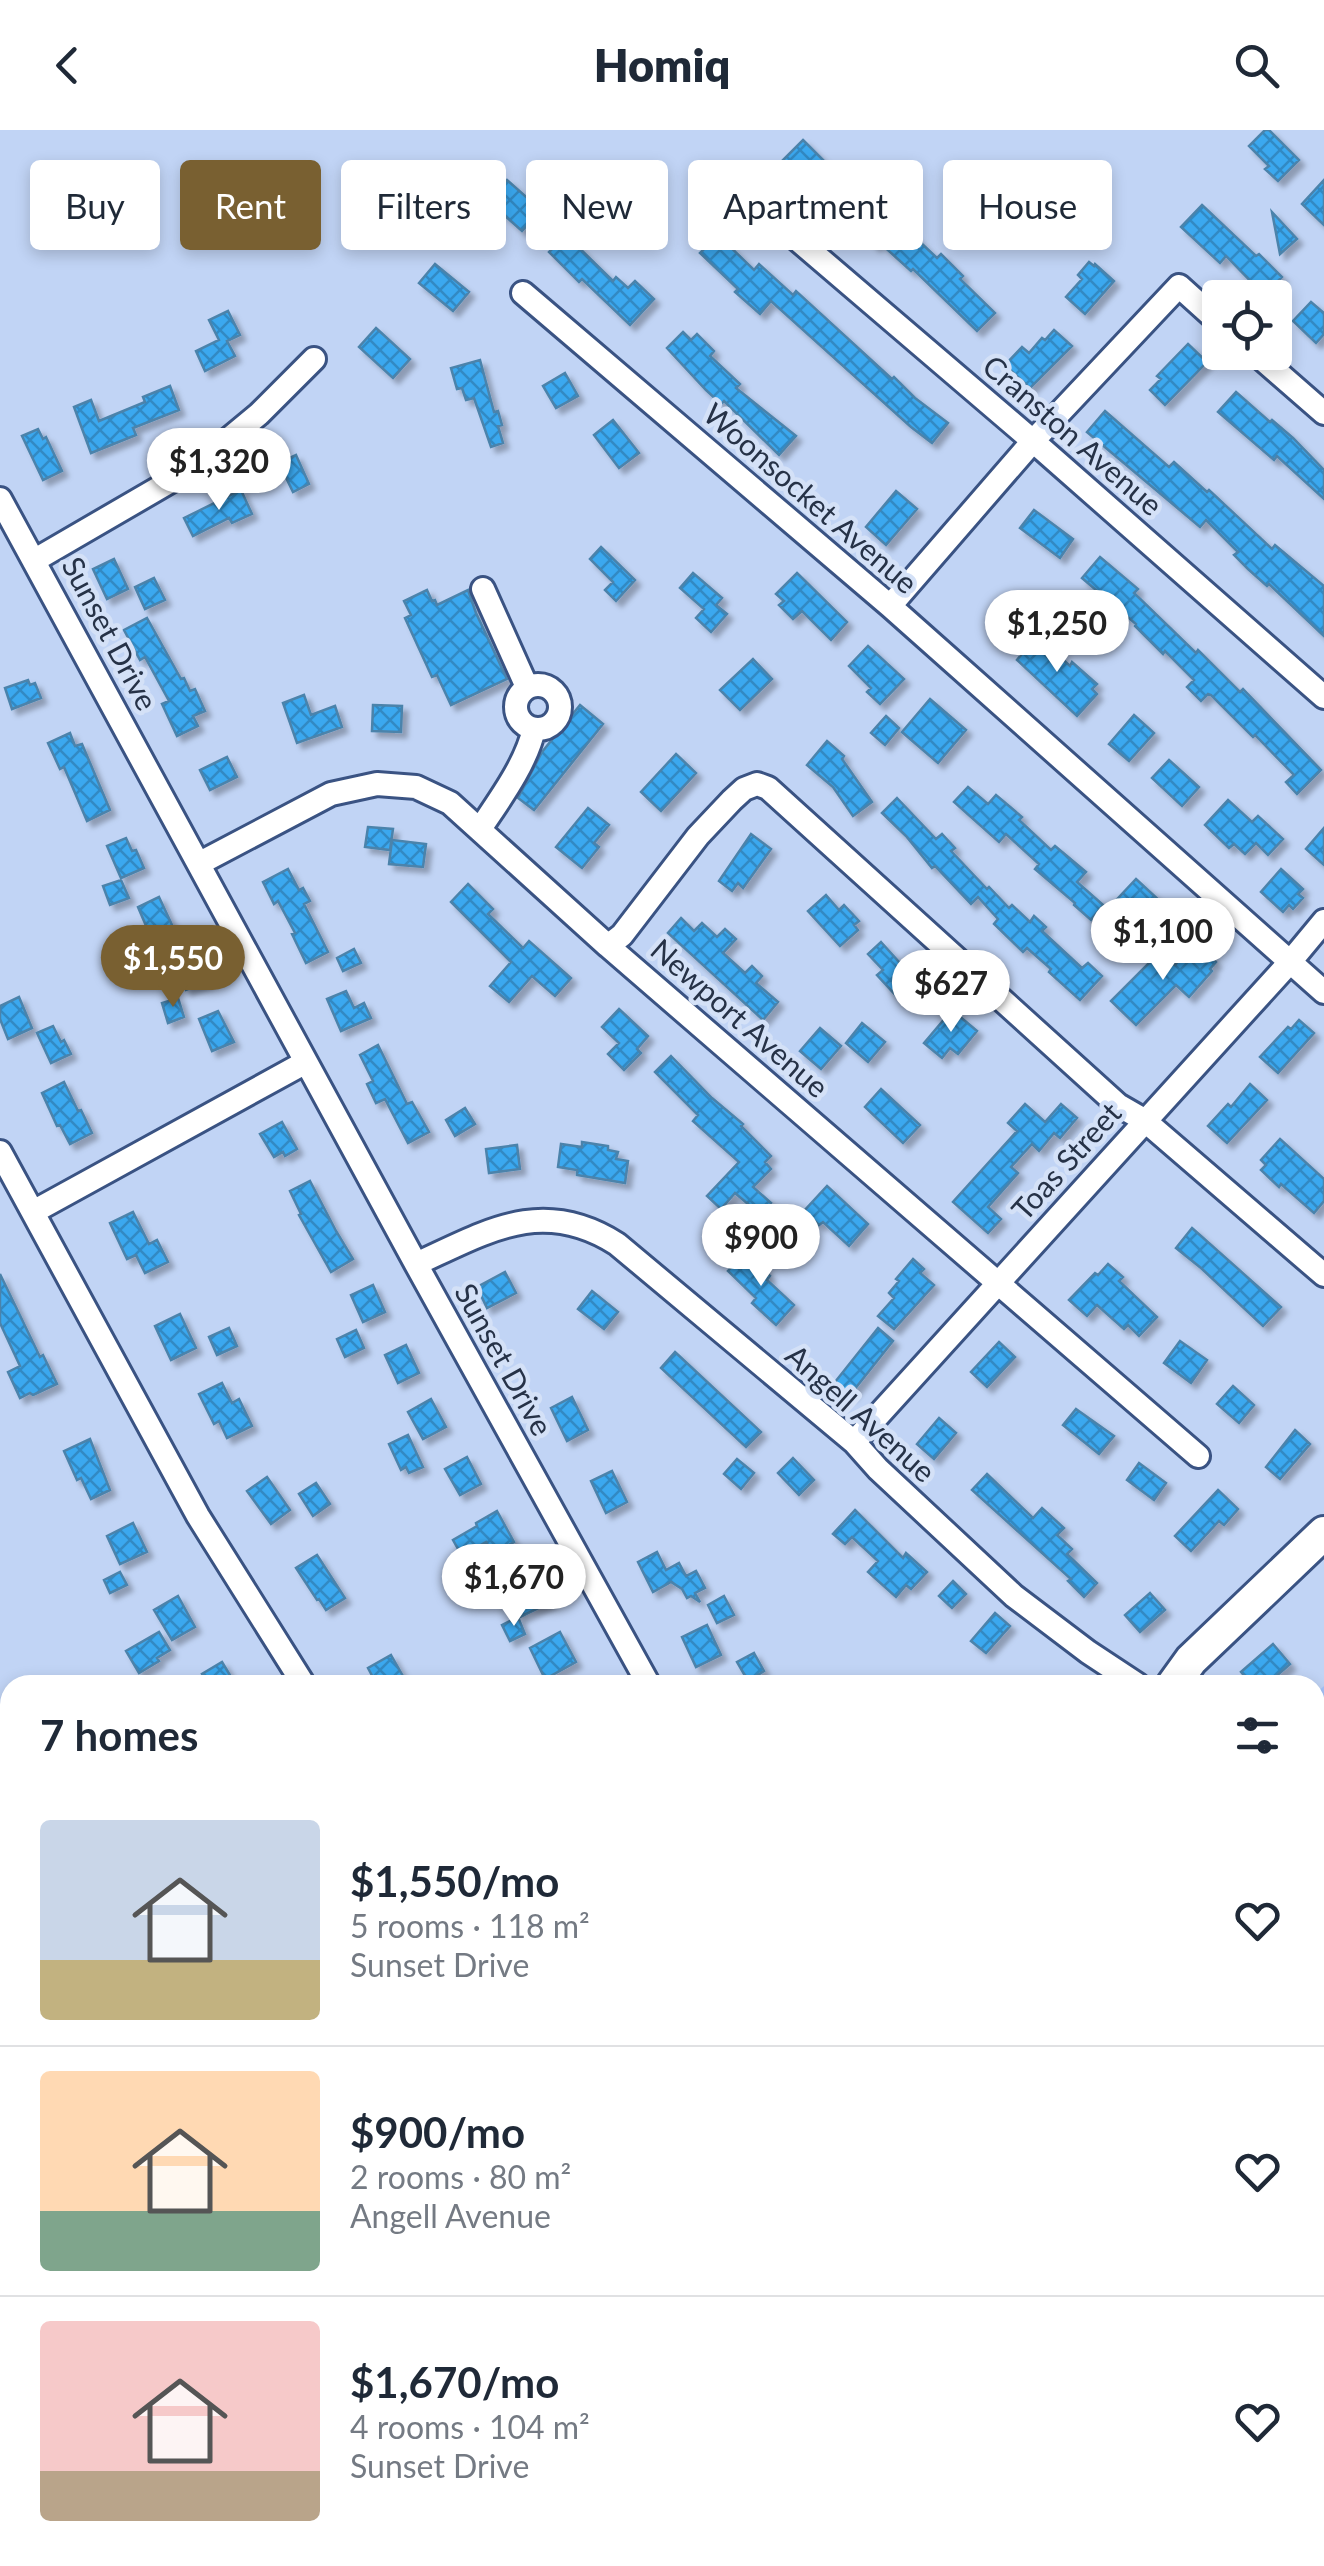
<!DOCTYPE html>
<meta charset="utf-8">
<style>
:root{--surface:#fff;--page:#f2f2f3;--text:#1f2937;--muted:#747a83;--line:#e0e1e3;--accent:#796031}
body{margin:0;font-family:Lato,sans-serif;background:var(--page);color:var(--text);height:100vh;display:flex;flex-direction:column;font-size:38px;white-space:nowrap}
*{box-sizing:border-box;margin:0}
p{font-size:32px;color:var(--muted)}
.icon{flex:none;width:55px;height:55px;fill:none;stroke:currentColor;stroke-width:2;stroke-linecap:round;stroke-linejoin:round}
.map{position:relative;flex:1;overflow:hidden}
.panel{position:absolute;left:0px;top:1545px;width:1325px;height:892px;display:flex;flex-direction:column;background:var(--surface);border-radius:30px 30px 0 0;box-shadow:0 5px 15px #0003}
.panel>*{flex:none}
.banner{position:absolute;left:30px;top:30px;width:1265px;height:90px;display:flex;gap:20px}
.tools{position:absolute;left:1202px;top:150px;display:grid;gap:20px}
.tools a{display:grid;place-items:center;width:90px;height:90px;border-radius:10px;background:var(--surface);box-shadow:0 5px 15px #0003;font-size:50px}
.price{position:absolute;translate:-50% -85px;padding:0 22px;border-radius:35px;background:#fff;color:#222;font-size:32px;line-height:65px;filter:drop-shadow(0 2px 5px #0008)}
.price::after{content:'';position:absolute;left:50%;top:60px;width:30px;height:22px;margin-left:-15px;background:inherit;clip-path:polygon(0 0,100% 0,50% 100%)}
.price.current{background:var(--accent);color:#fff}
ul{padding:0;list-style:none}
li{display:flex;align-items:center;gap:30px;height:250px;padding:0 40px}
li+li{border-top:2px solid var(--line)}
li span{display:grid;place-items:center;flex:none;width:280px;height:200px;border-radius:10px;color:#555}
li>.icon{margin-inline-start:auto}
span .icon{width:120px;height:120px;fill:#fffc;stroke-width:1}
li b{font-size:42px}
h2{display:flex;justify-content:space-between;align-items:center;height:120px;padding:0 40px;font-size:42px}
.tag{padding:0 35px;border-radius:10px;background:var(--surface);box-shadow:0 5px 15px #0003;font-size:35px;line-height:90px}
.tag.current{background:var(--accent);color:#fff}
header{display:flex;justify-content:space-between;align-items:center;height:130px;padding:0 40px;background:var(--surface);font-size:45px;font-weight:800}
.map>svg:first-child{display:block}
.forest{fill:url(#forest-firs)}
.building{fill:url(#building-cross-hatch);stroke:#4c83ab;stroke-width:2.5;filter:url(#shadow)}
.lines{fill:none;stroke-linecap:round;stroke-linejoin:round}
.street-casing{stroke:#3a5383;stroke-width:28}
.secondary-casing{stroke:#3a5383;stroke-width:38}
.street{stroke:#fff;stroke-width:22}
.secondary{stroke:#fff;stroke-width:32}
.labels{text-anchor:middle;stroke-width:9;stroke-linejoin:round;paint-order:stroke}
.street-label{font-size:30px;fill:#263247;stroke:#d4e1f7}
</style>
<header><svg class="icon" aria-label="back" viewBox="0 0 24 24"><path d="M15 5l-7 7 7 7"/></svg>Homiq<svg class="icon" aria-label="search" viewBox="0 0 24 24"><circle cx="10" cy="10" r="6"/><path d="M15 15l6 6"/></svg></header>
<div class="map">
<svg width="1324" height="2436" viewBox="0 0 1324 2436">
<defs>
<pattern id="forest-firs" width="22" height="20" patternUnits="userSpaceOnUse" patternTransform="scale(2.5)"><rect width="22" height="20" fill="#a6c4fb"/><path d="M5 1l3.5 6h-7zM16 11l3.5 6h-7z" fill="#87a0cd"/></pattern>
<pattern id="building-cross-hatch" width="8" height="8" patternUnits="userSpaceOnUse" patternTransform="scale(2.5)"><rect width="8" height="8" fill="#3aa8ef"/><path d="M0 0l8 8M0 8l8-8" fill="none" stroke="#3189c3"/></pattern>
<filter id="shadow"><feDropShadow dx="5.5" dy="5.5" stdDeviation="2.5" flood-color="#0004"/></filter>
</defs>
<rect width="100%" height="100%" fill="#c1d4f5"/>
<path class="forest" d="M1324,1556v115h-9v-107z"/>
<path class="building" d="M1265,0h4l30,30 -21,21 -13,-12 4,-3 -20,-20z
M803,10l31,31 6,-6 29,31 -3,3 32,34 5,-7 34,32 4,-4 22,22 -3,3 35,34 -18,18 -64,-62 -2,2 -32,-29 -4,4 -28,-30 -3,4 -12,-13 5,-5 -23,-24 -7,6 -4,-5 -3,4 -15,-15 3,-3 -5,-5z
M507,50l34,30 -19,21 -34,-30z
M1324,50v45l-22,-21z
M1202,75l54,51 3,-2 23,23 -18,18 -38,-39 -6,7 -39,-36z
M1272,82l25,27 -17,15z
M566,105l47,46 3,-4 12,11 7,-7 19,18 -24,26 -48,-46 -3,3 -30,-30z
M718,105l36,35 5,-6 34,31 3,-4 96,88 2,-2 21,21 33,25 -16,20 -21,-16 -140,-126 -11,13 -25,-22 3,-3 -38,-36z
M1089,132l5,4 1,-2 19,17 -29,33 -19,-17 16,-18 -4,-4z
M435,134l34,28 -16,19 -34,-28z
M1311,172l13,11v21l-8,9 -23,-22z
M228,181l12,24 -13,6 8,15 -30,15 -9,-20 23,-11 -10,-20z
M376,198l34,31 -17,19 -34,-31z
M1054,200l18,16 -42,42 -25,-23 17,-18 7,6 13,-15 3,2z
M683,202l8,8 6,-6 17,17 -4,5 30,28 -4,4 60,48 -17,19 -55,-54 -3,3 -15,-14 -39,-42z
M1188,214l19,18 -42,43 -15,-15 11,-11 -4,-3z
M480,230l14,52 4,-1 4,14 -4,1 5,17 -12,4 -17,-49 -8,2 -4,-12 -5,1 -6,-21z
M565,243l13,23 -22,12 -13,-22z
M170,256l9,24 -46,18 3,7 -45,18 -17,-46 17,-7 8,21 46,-19 -2,-5z
M1236,262l34,30 2,-2 21,18 31,32v29l-47,-43 -3,4 -56,-48z
M1105,281l64,56 5,-5 33,30 2,-2 63,59 3,-4 49,41v50l-55,-52 -2,2 -19,-17 -14,-14 4,-3 -32,-32 -6,7 -113,-95z
M613,290l26,33 -20,15 -25,-33z
M38,299l5,10 3,-2 16,34 -19,9 -21,-44z
M296,325l13,29 -16,8 -14,-29z
M241,360l11,24 -20,9 -3,-5 -36,18 -9,-18z
M896,361l21,18 -31,36 -20,-18z
M1034,380l39,29 -13,19 -40,-30z
M601,417l34,33 -19,21 -11,-11 8,-8 -23,-23z
M1100,427l38,32 -4,4 62,60 2,-3 42,42 3,-3 78,81 -24,24 -11,-12 8,-7 -39,-40 -2,2 -42,-42 -3,-1 -7,7 -14,-14 7,-7 -29,-29 -2,3 -28,-28 1,-2 -54,-46z
M114,429l14,30 -21,10 -14,-30z
M693,443l29,25 -6,7 11,9 -16,18 -15,-14 8,-9 -24,-21z
M797,443l50,49 -16,18 -29,-29 -9,8 -14,-14 5,-4 -8,-7z
M154,448l11,22 -20,9 -10,-22z
M427,460l5,11 3,-1 2,5 31,-15 8,23 31,66 -56,26 -14,-30 -5,2 -27,-59 6,-3 -7,-14z
M1014,469l20,16 -16,20 -20,-17z
M147,488l34,61 3,-1 6,13 5,-2 10,22 -12,5 5,10 -21,10 -15,-32 7,-3 -24,-44 -5,3 -16,-30z
M1034,503l36,33 2,-4 25,22 -5,5 5,5 -20,22 -60,-56 4,-5 -4,-4z
M868,516l36,33 -24,25 -13,-12 4,-4 -22,-22z
M753,529l19,20 -32,31 -20,-20z
M28,550l2,5 5,-2 6,15 -29,11 -7,-21z
M304,565l7,20 24,-9 7,21 -45,16 -14,-40z
M930,569l36,31 -28,33 -36,-31z
M373,575l29,1 -1,26 -29,-1z
M580,575l23,19 -69,86 -16,-12 24,-46z
M1134,585l20,18 -25,28 -20,-17z
M886,586l13,12 -14,17 -14,-12z
M70,603l5,13 7,-2 28,66 -23,11 -23,-54 -4,2 -12,-26z
M827,611l17,15 -2,3 30,43 -19,14 -20,-29 -26,-22z
M676,624l20,19 -35,38 -20,-19z
M227,627l10,20 -27,13 -10,-20z
M1169,630l30,27 -17,19 -30,-28z
M968,657l20,17 8,-9 26,22 -3,3 32,30 4,-4 31,26 -9,10 26,23 -12,15 -17,-15 1,-2 -40,-34 4,-5 -33,-30 -7,8 -45,-40z
M897,668l39,41 6,-5 13,14 -4,3 36,38 2,-2 20,21 3,-3 18,17 4,-6 12,11 -4,4 40,37 6,-5 14,13 -22,24 -31,-28 2,-3 -24,-21 -4,4 -29,-28 4,-5 -20,-22 -7,7 -36,-38 -3,2 -26,-32 -24,-23z
M1228,670l24,22 6,-6 25,23 -15,16 -12,-12 -11,11 -11,-10 -5,4 -24,-23z
M588,678l21,17 -15,18 5,4 -17,21 -26,-21z
M368,697l25,2 -3,21 -25,-3z
M1324,698v37l-18,-16z
M751,704l20,15 -28,39 -5,-5 -6,8 -13,-10z
M126,708l6,13 4,-1 8,18 -23,10 -14,-32z
M392,710l34,4 -3,23 -34,-3z
M288,739l11,21 4,-2 7,13 -6,3 24,48 -22,11 -14,-29 3,-1 -17,-32 -4,3 -11,-22z
M1281,739l22,20 -5,5 5,4 -10,11 -4,-4 -6,7 -22,-20z
M1136,749l25,23 -20,21 -11,-10 -9,10 -14,-13z
M121,750l8,18 -19,7 -7,-19z
M468,754l25,25 -5,5 35,34 6,-7 42,37 -16,18 -23,-20 -23,26 -19,-16 21,-24 -60,-60z
M826,765l13,15 5,-5 15,16 -5,4 4,5 -18,16 -32,-35z
M159,767l13,28 -22,10 -12,-28z
M681,788l13,13 8,-8 15,14 8,-8 11,10 -13,14 22,20 7,-7 10,10 -6,7 22,19 -15,18 -95,-87z
M142,809l7,19 -20,7 -7,-19z
M881,812l36,40 -18,17 -22,-24 6,-5 -15,-16z
M1200,817l16,15 -6,7 2,2 -23,26 -13,-12 -40,40 -25,-24 49,-49 15,13 13,-15 5,5z
M354,819l7,14 -18,8 -6,-13z
M191,822l6,14 3,-1 7,17 -21,8 -13,-31z
M346,861l8,17 10,-5 7,15 -30,13 -14,-32z
M19,867l13,31 -24,11 -8,-20v-13z
M178,868l6,19 -16,6 -6,-20z
M619,879l29,27 -11,13 4,4 -17,17 -16,-16 11,-11 -17,-16z
M952,880l25,21 -19,23 -8,-6 -8,10 -18,-15z
M218,881l16,31 -22,9 -13,-32z
M1299,890l15,13 -36,40 -18,-16 28,-30 3,2z
M862,893l23,19 -17,20 -22,-19z
M53,896l8,16 3,-2 7,14 -20,9 -14,-30z
M820,898l21,18 -20,23 -21,-18z
M378,915l29,59 5,-2 17,30 -21,11 -23,-44 -9,4 -9,-19 6,-3 -13,-26z
M671,926l41,42 31,26 -2,2 30,30 -6,6 6,7 -18,18 18,16 -10,12 -26,-22 -14,16 -14,-13 32,-34 -46,-41 5,-6 -43,-43z
M64,952l14,29 3,-1 11,23 -22,11 -10,-19 -3,1 -15,-33z
M1250,954l17,16 -40,43 -19,-17 20,-22 3,3z
M881,959l39,36 -17,18 -38,-36z
M1025,974l20,18 16,-18 16,14 -17,20 -6,-5 -15,18 -7,-7 -21,23 7,6 -30,34 13,12 -13,14 -35,-31 64,-71 -9,-8z
M465,978l10,16 -20,12 -9,-16z
M282,992l15,27 -12,7 -2,-4 -9,5 -14,-23z
M1280,1009l44,40v22l-10,12 -33,-29 -2,3 -18,-17 5,-5 -5,-5z
M582,1012l26,4v4l10,2 -2,7 12,2 -3,22 -48,-8v-5l-19,-3 3,-23 21,3z
M517,1015l3,24 -31,4 -3,-24z
M310,1051l26,50 17,28 -22,13 -32,-57 2,-1 -11,-23z
M827,1056l41,38 -19,22 -26,-24 -4,3 -15,-14z
M133,1082l16,32 8,-4 11,22 -23,11 -9,-18 -9,4 -17,-36z
M1192,1098l89,79 -18,19 -62,-58 -25,-20z
M745,1122l25,24 -3,4 27,25 -18,20 -24,-22 4,-5 -28,-27z
M913,1129l11,10 -4,4 14,12 -40,44 -16,-13 16,-18 -5,-5 10,-12 -3,-2z
M1108,1134l15,13 -4,4 38,36 -18,19 -11,-11 -4,4 -27,-24 -10,11 -18,-16 26,-27 3,2z
M505,1142l11,21 -29,15 -10,-21z
M0,1144l40,83 3,-2 14,29 -24,11 -3,-2 -10,5 -12,-26 12,-6 -20,-43z
M373,1155l12,27 -22,10 -12,-27z
M592,1161l26,21 -14,17 -26,-20z
M180,1184l16,34 -25,12 -16,-34z
M229,1198l8,18 -20,9 -8,-18z
M878,1198l15,13 -43,54 -15,-13z
M356,1200l8,18 -19,9 -8,-18z
M1180,1211l27,19 -16,23 -27,-20z
M999,1212l16,15 -28,30 -16,-15z
M406,1215l13,28 -21,10 -13,-28z
M675,1222l86,80 -15,15 -85,-79z
M222,1253l10,20 7,-4 13,27 -25,12 -8,-17 -5,3 -15,-30z
M1233,1256l21,19 -15,18 -22,-19z
M572,1267l16,33 -21,11 -16,-33z
M431,1269l15,28 -23,12 -15,-27z
M1076,1279l38,27 -15,18 -36,-29z
M939,1288l17,15 -22,26 -17,-15z
M1295,1300l15,14 -30,35 -14,-12z
M408,1305l15,32 -14,6 -3,-6 -5,3 -12,-26z
M90,1309l20,51 -19,9 -10,-21 -4,2 -13,-29z
M467,1327l14,27 -21,11 -15,-26z
M793,1328l21,22 -15,15 -21,-22z
M737,1329l17,14 -13,16 -17,-15z
M1139,1333l27,20 -12,17 -27,-20z
M612,1341l15,31 -21,11 -15,-32z
M987,1344l46,44 9,-10 22,20 -7,7 15,14 -5,5 30,29 -13,14 -16,-16 3,-2 -99,-89z
M267,1347l23,33 -19,14 -24,-33z
M316,1353l14,21 -17,12 -14,-22z
M1218,1360l20,19 -14,16 -5,-4 -28,30 -16,-15z
M855,1380l48,48 3,-5 21,19 -16,17 -5,-4 -10,12 -28,-25 10,-11 -26,-24 -7,7 -12,-10z
M497,1381l17,31 -21,12 -7,-12 -24,14 -9,-16 24,-14 -1,-3z
M133,1393l14,29 -27,12 -13,-28z
M657,1422l9,18 13,-7 7,13 10,-5 9,17 -10,5 5,9 -9,-6 -4,2 -5,-9 -11,-7 -18,10 -15,-30z
M317,1425l28,43 -19,12 -7,-11 -2,1 -21,-32z
M536,1440l15,32 -31,15 -16,-31z
M120,1442l7,13 -17,8 -6,-13z
M953,1451l13,13 -14,14 -13,-12z
M1150,1463l15,17 -25,22 -15,-17z
M178,1466l17,31 -23,13 -18,-30z
M724,1466l10,19 -17,8 -9,-18z
M995,1483l15,13 -24,27 -15,-12z
M518,1487l7,17 -15,7 -8,-16z
M707,1495l14,30 -25,12 -14,-30z
M159,1502l11,18 -13,8 2,3 -20,12 -13,-22z
M560,1502l16,30 -31,17 -15,-31z
M1273,1514l17,20 -24,21h-14l-11,-13z
M754,1523l10,18 -16,10 -11,-19z
M391,1525l17,30h-31l-9,-17z
M222,1532l14,23h-27l-7,-11z"/>
<g class="lines">
<g class="street-casing">
<path id="street" d="M778,93l255,218 291,256
M523,163l367,313 434,386
M1254,222l70,61
M0,369l416,765 233,421
M35,430l160,-93 64,-53 55,-55
M483,459l44,98
M890,476l143,-165 146,-155 41,37
M516 577a22 22 0 1 1 44 0a22 22 0 1 1-44 0Z
M480,699c20,-30 46,-65 54,-100
M200,733l131,-69 46,-10 39,3 34,16 158,143 590,510
M608,816l14,-11 76,-99 34,-36 12,-11 13,-5 11,4 350,317 26,15 180,155
M0,1022l198,364 106,169
M33,1082l273,-150
M416,1134c70,-32 126,-68 201,-20l237,198 24,27 136,127 74,56 50,33
M854,1312l436,-480 34,-41
M1315,2199l9,-4
M866,2436l8,-8"/>
</g>
<g class="secondary-casing">
<path id="secondary" d="M1173,1555l18,-25 133,-127
M835,2436l3,-8"/>
</g>
<use href="#street" class="street"/>
<use href="#secondary" class="secondary"/>
</g>
<g class="labels">
<g class="street-label">
<text transform="translate(1072 306) rotate(41)" y="10">Cranston Avenue</text>
<text transform="translate(810 369) rotate(41)" y="10">Woonsocket Avenue</text>
<text transform="translate(109 504) rotate(62)" y="10">Sunset Drive</text>
<text transform="translate(739 889) rotate(41)" y="10">Newport Avenue</text>
<text transform="translate(1067 1032) rotate(-48)" y="10">Toas Street</text>
<text transform="translate(503 1230) rotate(61)" y="10">Sunset Drive</text>
<text transform="translate(860 1284) rotate(42)" y="10">Angell Avenue</text>
</g>
</g>
</svg>
<div class="tools">
<a><svg class="icon" aria-label="locate" viewBox="0 0 24 24"><circle cx="12" cy="12" r="6"/><path d="M12 2v4M12 18v4M2 12h4M18 12h4"/></svg></a>
</div>
<b class="price" style="left:219px;top:383px">$1,320</b>
<b class="price" style="left:1057px;top:545px">$1,250</b>
<b class="price" style="left:1163px;top:853px">$1,100</b>
<b class="price current" style="left:173px;top:880px">$1,550</b>
<b class="price" style="left:951px;top:905px">$627</b>
<b class="price" style="left:761px;top:1159px">$900</b>
<b class="price" style="left:514px;top:1499px">$1,670</b>
<div class="banner">
<a class="tag">Buy</a>
<a class="tag current">Rent</a>
<a class="tag">Filters</a>
<a class="tag">New</a>
<a class="tag">Apartment</a>
<a class="tag">House</a>
</div>
<section class="panel">
<h2>7 homes<svg class="icon" aria-label="filters" viewBox="0 0 24 24"><path d="M4 7h16M4 17h16"/><circle cx="9" cy="7" r="2"/><circle cx="15" cy="17" r="2"/></svg></h2>
<ul>
<li><span style="background:linear-gradient(#c9d6e8 70%,#c2b280 0)"><svg class="icon" aria-label="home" viewBox="0 0 24 24"><path d="M3 11l9-7 9 7M6 9v11h12V9"/></svg></span><div><b>$1,550/mo</b><p>5 rooms · 118 m²</p><p>Sunset Drive</p></div><svg class="icon" aria-label="heart" viewBox="0 0 24 24"><path d="M12 20l-8-8c-3-5 5-10 8-4 3-6 11-1 8 4z"/></svg></li>
<li><span style="background:linear-gradient(#ffd9b3 70%,#7fa58c 0)"><svg class="icon" aria-label="home" viewBox="0 0 24 24"><path d="M3 11l9-7 9 7M6 9v11h12V9"/></svg></span><div><b>$900/mo</b><p>2 rooms · 80 m²</p><p>Angell Avenue</p></div><svg class="icon" aria-label="heart" viewBox="0 0 24 24"><path d="M12 20l-8-8c-3-5 5-10 8-4 3-6 11-1 8 4z"/></svg></li>
<li><span style="background:linear-gradient(#f6c9c9 75%,#b9a48a 0)"><svg class="icon" aria-label="home" viewBox="0 0 24 24"><path d="M3 11l9-7 9 7M6 9v11h12V9"/></svg></span><div><b>$1,670/mo</b><p>4 rooms · 104 m²</p><p>Sunset Drive</p></div><svg class="icon" aria-label="heart" viewBox="0 0 24 24"><path d="M12 20l-8-8c-3-5 5-10 8-4 3-6 11-1 8 4z"/></svg></li>
</ul>
</section>
</div>
